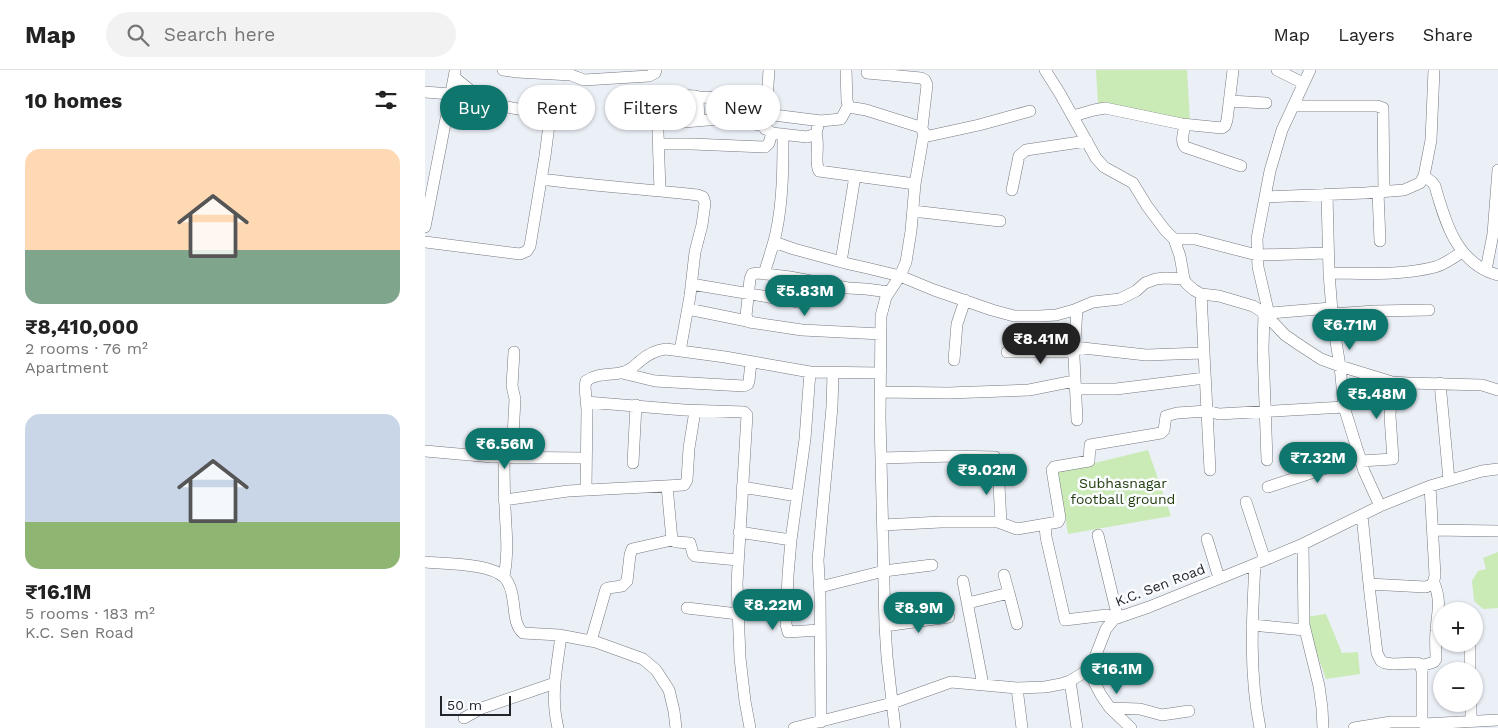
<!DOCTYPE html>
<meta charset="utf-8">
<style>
:root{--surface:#fff;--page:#f2f2f2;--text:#222;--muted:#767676;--line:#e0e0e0;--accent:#0f766e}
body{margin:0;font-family:"Work Sans",sans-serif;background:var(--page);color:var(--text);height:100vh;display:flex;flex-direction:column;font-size:19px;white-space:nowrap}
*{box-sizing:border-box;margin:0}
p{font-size:16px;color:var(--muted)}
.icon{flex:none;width:28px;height:28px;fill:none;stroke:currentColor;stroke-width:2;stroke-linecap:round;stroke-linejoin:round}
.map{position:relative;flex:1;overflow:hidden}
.panel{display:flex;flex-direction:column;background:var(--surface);width:425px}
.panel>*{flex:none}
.hud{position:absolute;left:15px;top:15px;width:475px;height:45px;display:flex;gap:10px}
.fabs{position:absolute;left:1008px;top:532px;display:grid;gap:10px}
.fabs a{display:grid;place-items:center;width:50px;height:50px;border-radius:50%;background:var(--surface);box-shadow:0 1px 4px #0004;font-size:25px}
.scale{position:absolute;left:15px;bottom:12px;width:71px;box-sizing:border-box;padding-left:5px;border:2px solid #232528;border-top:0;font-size:14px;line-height:18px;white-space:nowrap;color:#232528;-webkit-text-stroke:4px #fafcff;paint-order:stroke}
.price{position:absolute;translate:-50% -42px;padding:0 11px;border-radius:18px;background:var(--accent);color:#fff;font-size:16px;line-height:32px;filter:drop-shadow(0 1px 2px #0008)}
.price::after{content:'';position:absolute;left:50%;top:30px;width:15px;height:11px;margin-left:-8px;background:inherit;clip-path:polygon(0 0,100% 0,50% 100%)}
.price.active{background:#222;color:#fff}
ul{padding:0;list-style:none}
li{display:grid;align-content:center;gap:10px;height:265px;padding:0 25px}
li span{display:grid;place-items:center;height:155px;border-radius:15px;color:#555}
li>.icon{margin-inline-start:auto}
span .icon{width:90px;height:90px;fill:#fffc;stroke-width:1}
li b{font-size:21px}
h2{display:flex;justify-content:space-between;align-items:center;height:60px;padding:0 25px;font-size:21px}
.chip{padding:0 18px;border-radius:22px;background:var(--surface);box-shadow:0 1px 4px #0004;font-size:18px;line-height:45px}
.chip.active{background:var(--accent);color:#fff}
header{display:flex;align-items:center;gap:30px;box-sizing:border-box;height:70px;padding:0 25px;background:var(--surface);border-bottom:1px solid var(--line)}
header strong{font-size:24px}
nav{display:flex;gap:28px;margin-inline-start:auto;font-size:18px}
.search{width:350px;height:45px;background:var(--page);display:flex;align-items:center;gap:12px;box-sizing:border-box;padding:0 18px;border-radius:28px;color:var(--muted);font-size:19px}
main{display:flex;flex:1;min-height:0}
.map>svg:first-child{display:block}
.green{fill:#caeab6}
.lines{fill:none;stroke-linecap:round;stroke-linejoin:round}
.minor-casing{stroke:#767980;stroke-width:12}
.minor{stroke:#fff;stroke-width:11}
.labels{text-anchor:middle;stroke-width:5;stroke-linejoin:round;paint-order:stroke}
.park-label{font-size:14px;fill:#1f3a08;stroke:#fafcff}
.street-label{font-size:14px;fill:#232528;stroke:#fafcff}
</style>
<header>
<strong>Map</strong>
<div class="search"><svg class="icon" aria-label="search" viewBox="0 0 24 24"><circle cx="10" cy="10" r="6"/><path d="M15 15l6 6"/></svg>Search here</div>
<nav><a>Map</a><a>Layers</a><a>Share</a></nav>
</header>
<main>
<section class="panel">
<h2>10 homes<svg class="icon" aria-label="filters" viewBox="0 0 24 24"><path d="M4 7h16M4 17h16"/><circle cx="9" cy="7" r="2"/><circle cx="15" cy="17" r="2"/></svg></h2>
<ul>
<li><span style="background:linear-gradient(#ffd9b3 65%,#7fa58c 0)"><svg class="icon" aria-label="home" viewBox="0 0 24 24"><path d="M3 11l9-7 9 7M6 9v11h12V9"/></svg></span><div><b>₹8,410,000</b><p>2 rooms · 76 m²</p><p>Apartment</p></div></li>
<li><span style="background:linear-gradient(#c9d6e8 70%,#8fb573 0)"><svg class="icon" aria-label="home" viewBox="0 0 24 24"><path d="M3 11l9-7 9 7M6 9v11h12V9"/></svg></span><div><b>₹16.1M</b><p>5 rooms · 183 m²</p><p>K.C. Sen Road</p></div></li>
</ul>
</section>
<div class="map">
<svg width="1073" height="658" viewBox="0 0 1073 658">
<rect width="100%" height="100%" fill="#ebeff6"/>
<path class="green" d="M671,0h91l3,51 -92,-17z
M723,380l23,66 -103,18 -10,-62z
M1073,482v56l-15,1 -9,-8 -2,-20 6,-10 8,-2 -3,-11z
M901,544l16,39 16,-1 2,22 -34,5 -10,-28 -9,-34z"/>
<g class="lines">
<g class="minor-casing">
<path id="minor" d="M78,0l14,2 54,3 13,5 65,-4 6,-3 1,-3
M421,0l1,31 2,6 17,3 54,17 4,5 -9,52 -4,47 -5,31 -6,14 -14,21 -5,19 -1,102 5,208 2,31 8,71
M620,0l14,22 37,66 8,9 29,16 14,23 18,24 9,9 6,17 4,23 2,4 8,7 7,4 18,2 34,10 11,7 21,22 16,11 20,13 19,7 52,16 16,1 74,2 16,5
M852,0l26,13
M442,3l54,5 4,2 2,5 -5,43
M0,22l25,2
M204,23l67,3 2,4 1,20
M273,27l69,2
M804,31l37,2
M868,36h84l6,2 1,84
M341,44l55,7
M648,46l21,-6 11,-2 77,16 40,4 3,-2 2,-6 6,-50
M760,54c-1,8 -5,17 0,23l56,19
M340,59l4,-59
M391,64c4,12 -2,27 3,37l96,13
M499,67l55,-12 51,-14
M233,74h34l73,3 4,-4 3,-10
M999,106l8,6 3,4c10,36 22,78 63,89
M116,109c52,7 105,10 157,16l5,2 2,6 -3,22 -7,27 -5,44 -10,55
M587,120l7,-34 7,-6 61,-9
M235,121l-2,-58v-6l3,-3 58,-5 42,6 11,8 35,4 9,-3 3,-12 1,-1 21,-2 7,-13
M953,122l2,49
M902,124l2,79 4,51 7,42 4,41 20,64 16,35
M841,127l99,-4 39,-3 16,-7 4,-7 7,-36 3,-70
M488,141l87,10
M0,157l30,-155
M749,169h21l62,16 71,-2
M0,172l95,12 7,-3 3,-5 15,-90 4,-31 -1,-9 -3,-3c-20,-3 -44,-5 -62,-14 -11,-6 -20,-15 -29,-22
M349,172l20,7 55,15 18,4 33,8 34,14 58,20 22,6h26l16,-1 18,-5 19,-8 27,-3 16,-8 9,-8 11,-4 9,-1 19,1
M416,192l14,-86
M1061,200l7,-36 5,-64
M904,203c34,0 72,3 106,-6 10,-3 18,-9 27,-15
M339,204c4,-14 9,-27 12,-41 7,-33 7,-66 7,-99
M266,214l113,19
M776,224l9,176
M263,239l59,12
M652,239l-3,48 3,63
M839,243l-1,36 4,111
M844,243l62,-5
M907,244l43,-3 54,-1
M845,249l-12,-52 -1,-28 2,-11 11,-57 12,-41 28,-60
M456,264l-79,-4 -53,-8 -3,-6 4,-37 2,-5 6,-1 32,4 58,11 18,1 23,3
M649,277l72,8 58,-2
M582,282h67
M529,290l3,-36 8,-24
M385,302l-5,67 -14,101 -3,35 -2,49 2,8 32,-2
M197,303l33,8 89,5 4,-2 1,-3 2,-19
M1015,313l9,97
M650,319h41l89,-11
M456,322l67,1 81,-3 45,-9
M161,332l98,8 60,2 3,3 -10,168 3,75 5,43 5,27
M0,381l67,6 94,1
M457,388l71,-2 42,1 3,9 3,57
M936,391l32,-2 -3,-43 2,-34
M208,393l3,-58
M242,416l5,54 4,2 14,1 3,11 2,2 43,4
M317,417l55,9
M843,417l92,-30
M161,419l1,-79 -2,-23 1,-6c12,-9 26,-5 38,-9 7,-2 11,-7 16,-11 7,-6 17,-11 26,-12l59,8 85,15 71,1
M79,430l64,-9 116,-6 3,-5 2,-32 6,-37
M821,432l19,58
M937,445l8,79 7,59 4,8 4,2 8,1 24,-1 3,1 2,7v49l2,4 74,-4
M458,455l58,-3h57l19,7 41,-7 2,-4 -8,-48 2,-3 35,-6 1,-16 71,-12 3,-3 2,-14 11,-3 30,-2 12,3 125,-7
M620,455l1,12 19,83 42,-5 7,4
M1007,460l66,1
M314,462l52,8
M673,465l20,83
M782,469l12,39
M878,474l1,81 15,61 3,22 1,20
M0,492c20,2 66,1 80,16 5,6 7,14 8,22 2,11 1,25 10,33l36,2 37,7 47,17 13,11 13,20 5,21 2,17
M830,494c-3,55 -6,110 5,164
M579,505l5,18
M79,507c5,-27 2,-43 1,-70 -1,-21 -1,-42 -1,-63l1,-3 6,-1 2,-3 2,-38 -3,-13 2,-34
M538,511l20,104
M944,514l56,3c8,-1 9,-5 10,-12l-5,-89
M395,517l64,-16 48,-6
M543,533l41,-10 8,31
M262,538l51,6
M827,555l53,5
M460,556l64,-9
M166,571l15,-52 2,-1 14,-2 5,-5 3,-26 2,-6 40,-9
M1045,575v26
M996,596l13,-4 2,-3c0,-9 -1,-19 0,-28 1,-19 6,-29 -2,-48
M663,600l13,25 9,13 21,20
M645,611l7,47
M592,618l5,40
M1046,634v18
M685,638l30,1 22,6 27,-4
M39,648l18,-10 73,-25
M396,652l-1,-127 -2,-35 14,-153 1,-34
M133,658c-8,-32 -1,-61 3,-92
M369,658l98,-25 59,-21 66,6 28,-1 16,-3 9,-3 18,-11 7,-13 11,-28 8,-10 35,-12 106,-43 48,-20 77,-38 50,-20 52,-15 16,-2
M929,658l37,-6h31"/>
</g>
<use href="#minor" class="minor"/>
</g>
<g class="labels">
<g class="park-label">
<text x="698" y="418">Subhasnagar<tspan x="698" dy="16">football ground</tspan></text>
</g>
<g class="street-label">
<text transform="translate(735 515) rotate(-21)" y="5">K.C. Sen Road</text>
</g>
</g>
</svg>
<div class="fabs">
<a>+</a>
<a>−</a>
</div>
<div class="scale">50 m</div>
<b class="price" style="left:380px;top:247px">₹5.83M</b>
<b class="price" style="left:925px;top:281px">₹6.71M</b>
<b class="price active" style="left:616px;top:295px">₹8.41M</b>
<b class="price" style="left:952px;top:350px">₹5.48M</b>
<b class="price" style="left:80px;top:400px">₹6.56M</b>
<b class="price" style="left:893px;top:414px">₹7.32M</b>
<b class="price" style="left:562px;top:426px">₹9.02M</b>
<b class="price" style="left:348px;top:561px">₹8.22M</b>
<b class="price" style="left:494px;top:564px">₹8.9M</b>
<b class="price" style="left:692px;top:625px">₹16.1M</b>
<div class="hud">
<a class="chip active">Buy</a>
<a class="chip">Rent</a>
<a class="chip">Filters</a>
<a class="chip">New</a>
</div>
</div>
</main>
